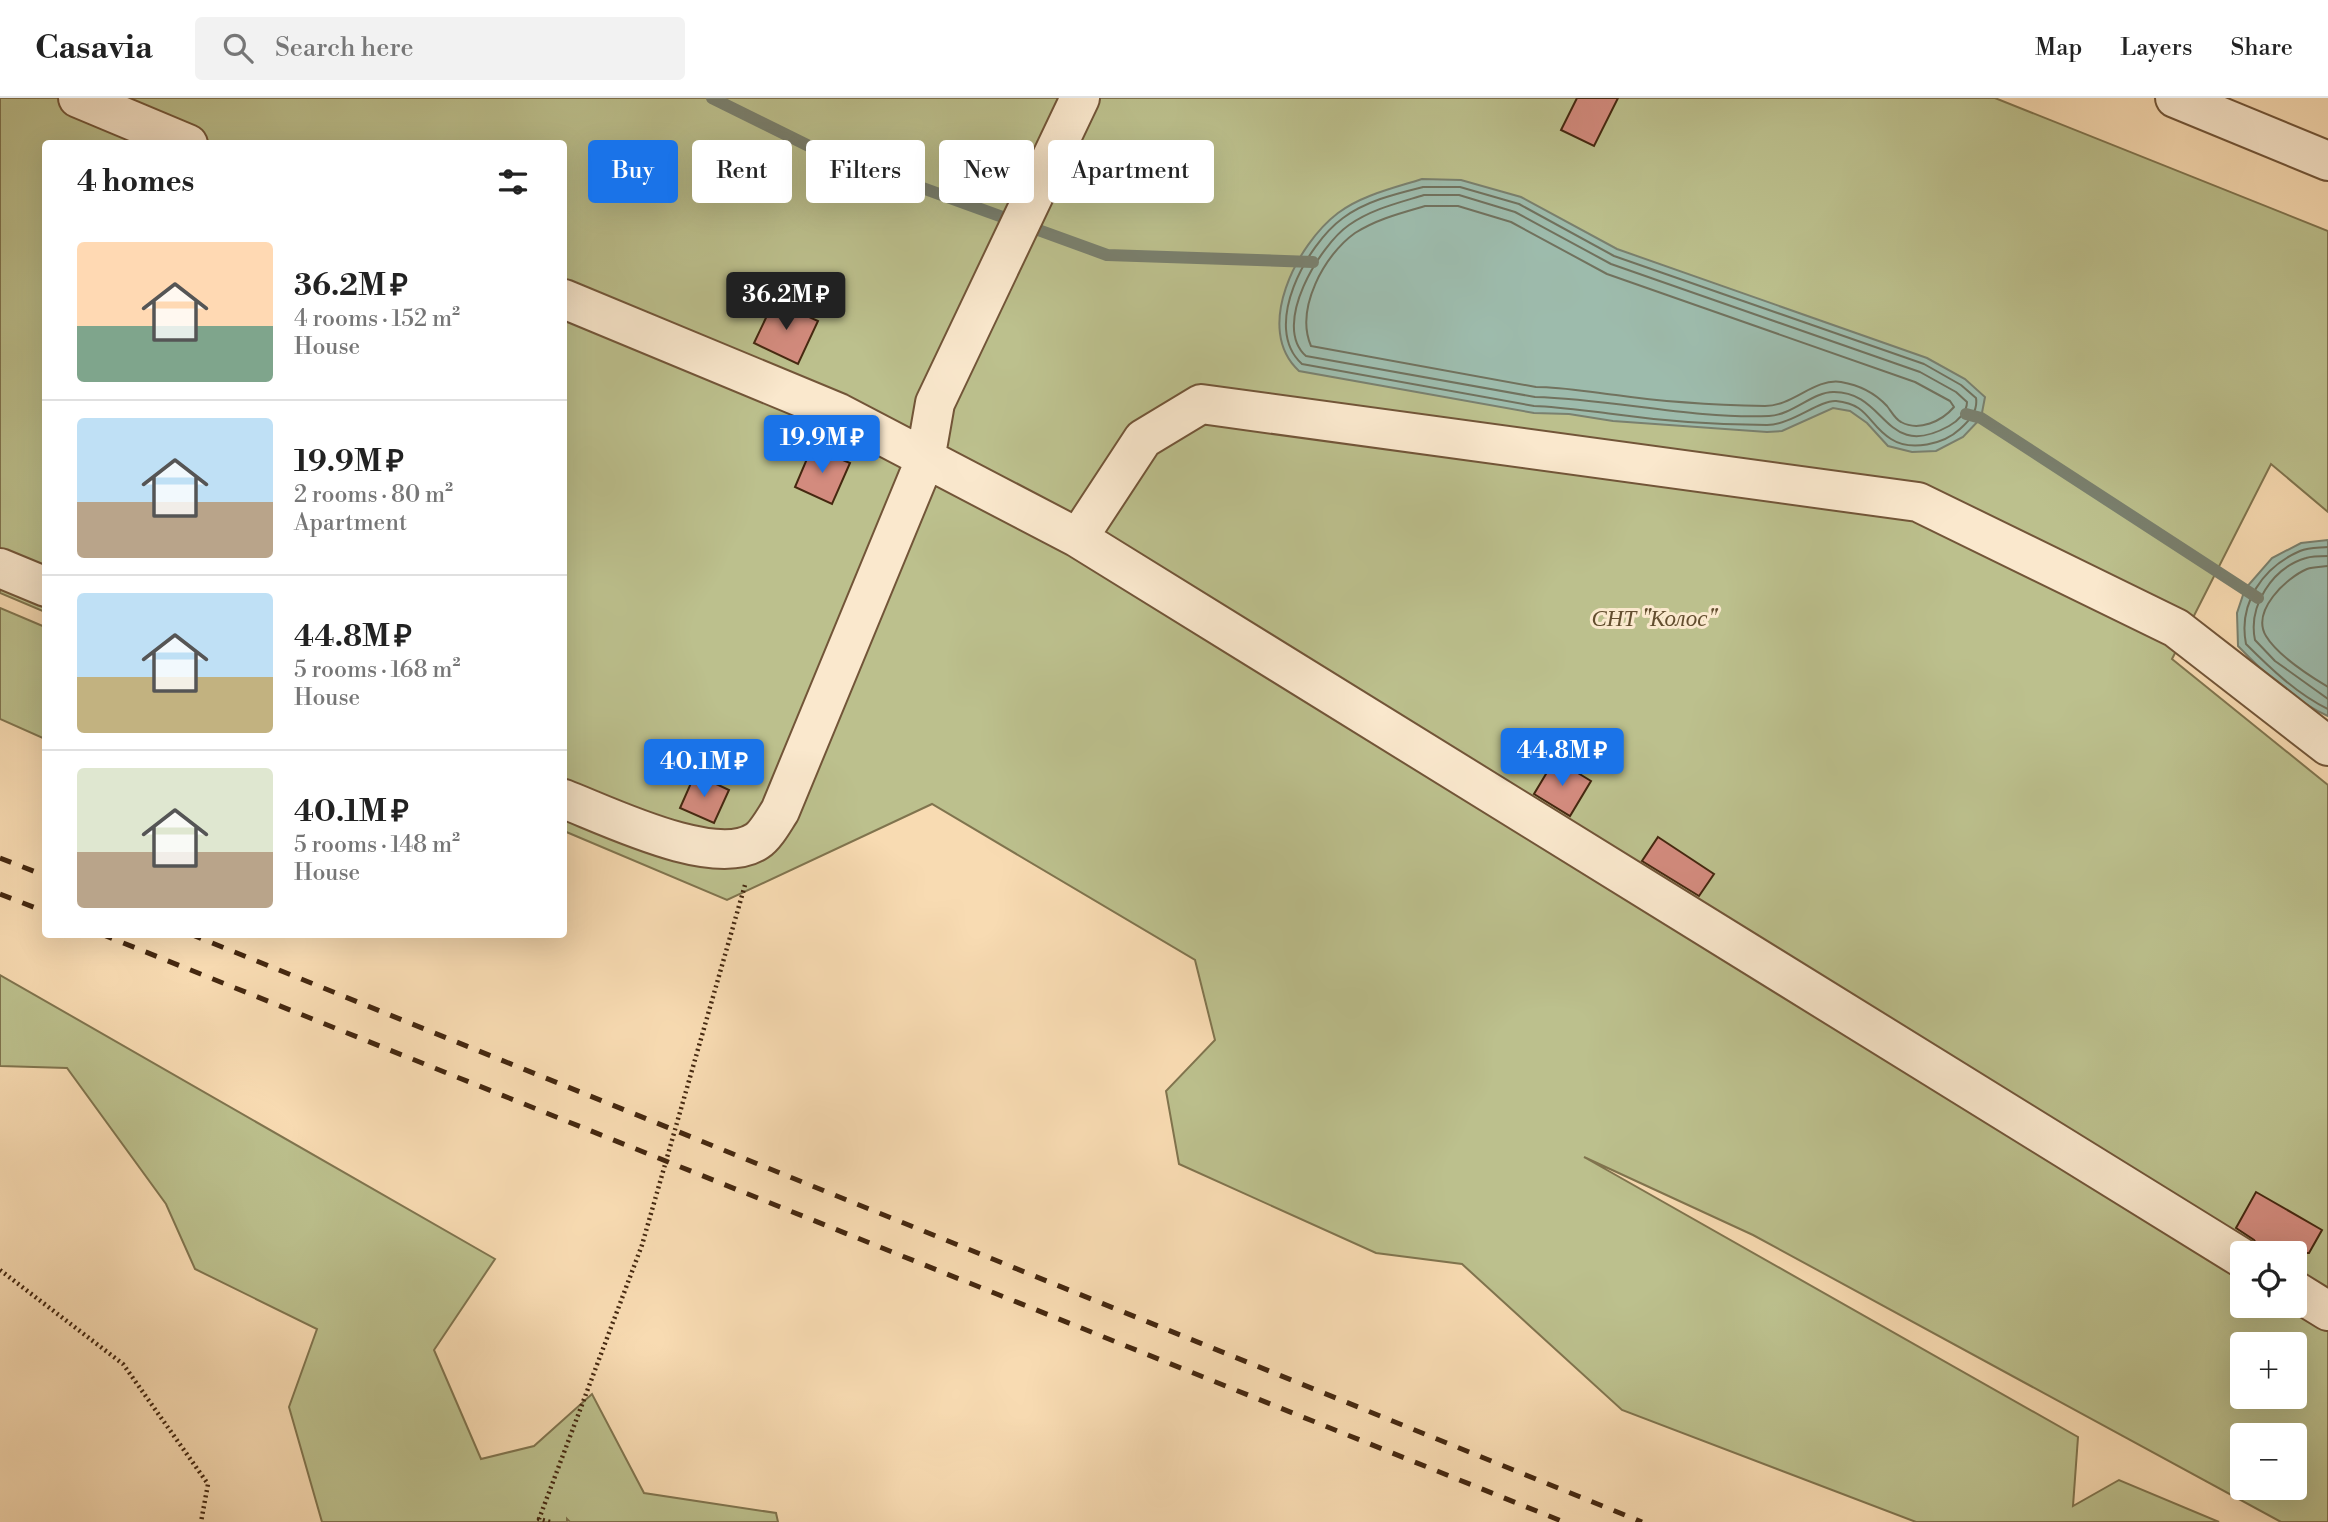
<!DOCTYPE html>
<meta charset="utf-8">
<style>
:root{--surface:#fff;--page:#f2f2f2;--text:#222;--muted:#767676;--line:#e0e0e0;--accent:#1a73e8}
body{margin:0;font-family:"Libre Bodoni",serif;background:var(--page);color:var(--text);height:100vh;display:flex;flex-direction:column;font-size:26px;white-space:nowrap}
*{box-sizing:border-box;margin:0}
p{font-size:23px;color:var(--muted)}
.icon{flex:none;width:38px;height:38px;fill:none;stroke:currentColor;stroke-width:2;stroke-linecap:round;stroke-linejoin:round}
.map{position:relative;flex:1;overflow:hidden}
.drawer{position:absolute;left:42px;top:42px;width:525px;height:798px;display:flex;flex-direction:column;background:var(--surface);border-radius:7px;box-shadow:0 7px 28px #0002}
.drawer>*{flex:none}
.hud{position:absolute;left:588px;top:42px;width:665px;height:63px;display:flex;gap:14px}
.controls{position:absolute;left:2230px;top:1143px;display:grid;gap:14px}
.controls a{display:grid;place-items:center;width:77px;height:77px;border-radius:7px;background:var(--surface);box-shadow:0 7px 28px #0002;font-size:35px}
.price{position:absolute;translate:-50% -60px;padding:0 16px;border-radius:7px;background:var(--accent);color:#fff;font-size:23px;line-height:46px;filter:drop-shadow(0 2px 4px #0008)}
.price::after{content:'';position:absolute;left:50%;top:42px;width:21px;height:16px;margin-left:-10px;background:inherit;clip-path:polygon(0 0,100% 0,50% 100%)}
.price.active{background:#222;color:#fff}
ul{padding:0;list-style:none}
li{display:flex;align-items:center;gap:21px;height:175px;padding:0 35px}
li+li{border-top:2px solid var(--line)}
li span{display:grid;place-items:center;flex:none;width:196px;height:140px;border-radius:7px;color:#555}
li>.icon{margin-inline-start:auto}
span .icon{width:84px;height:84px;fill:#fffc;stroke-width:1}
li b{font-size:30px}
h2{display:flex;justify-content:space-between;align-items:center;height:84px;padding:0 35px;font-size:30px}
.tag{padding:0 24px;border-radius:7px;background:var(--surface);box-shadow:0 7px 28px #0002;font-size:24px;line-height:63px}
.tag.active{background:var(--accent);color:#fff}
header{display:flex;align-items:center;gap:42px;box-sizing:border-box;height:98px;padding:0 35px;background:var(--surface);border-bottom:2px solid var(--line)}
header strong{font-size:33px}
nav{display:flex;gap:38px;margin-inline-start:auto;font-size:24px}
.search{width:490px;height:63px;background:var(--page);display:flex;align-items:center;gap:18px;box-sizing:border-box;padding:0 24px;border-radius:7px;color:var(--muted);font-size:26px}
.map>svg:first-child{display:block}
.green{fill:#bcc08d;stroke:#80744e;stroke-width:2;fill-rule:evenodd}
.water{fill:#9dbbac;stroke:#7a806e;stroke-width:2}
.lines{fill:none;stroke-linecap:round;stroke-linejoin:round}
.shore{stroke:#71725e;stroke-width:2}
.stream{stroke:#7a806e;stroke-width:12}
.building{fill:#d38b7e;stroke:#452810;stroke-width:2}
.minor-casing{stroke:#725538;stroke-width:42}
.path{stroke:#452810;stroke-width:4.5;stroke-dasharray:2 3.5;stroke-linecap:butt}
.minor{stroke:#fae8cd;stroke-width:38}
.rail{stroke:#452810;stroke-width:5;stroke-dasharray:12 12;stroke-linecap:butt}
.labels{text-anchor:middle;stroke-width:6;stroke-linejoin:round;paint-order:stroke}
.park-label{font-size:23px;font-style:italic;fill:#634e2f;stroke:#fae8cd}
</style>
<header>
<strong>Casavia</strong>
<div class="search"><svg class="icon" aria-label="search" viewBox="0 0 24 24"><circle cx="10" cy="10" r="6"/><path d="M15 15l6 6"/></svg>Search here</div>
<nav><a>Map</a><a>Layers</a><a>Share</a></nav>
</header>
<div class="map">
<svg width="2328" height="1424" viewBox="0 0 2328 1424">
<rect width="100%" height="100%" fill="#f8dbb2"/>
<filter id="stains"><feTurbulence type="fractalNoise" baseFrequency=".00286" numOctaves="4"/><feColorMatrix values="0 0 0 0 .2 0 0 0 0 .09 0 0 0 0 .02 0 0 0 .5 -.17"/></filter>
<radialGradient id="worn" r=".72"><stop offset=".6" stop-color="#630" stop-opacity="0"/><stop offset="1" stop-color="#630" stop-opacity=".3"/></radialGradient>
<path class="green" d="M0,0h1995l333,133v281l-57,-48 -99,195 156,126v737h-47l-528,-287 -169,-78 494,280 -5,69 46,-26 100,42h-303l-294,-112 -160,-146 -86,-11 -197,-89 -13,-73 49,-51 -20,-80 -263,-156 -205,96 -163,-69v-687h-518l-1,468 -45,-19zM2242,1155h52v53h-52zM2242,1246h52v52h-52zM2242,1337h52v53h-52z
M0,510l45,19v112l-45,-20z
M0,877l495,284 -61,91 47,109 53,-13 58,-52 52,99 132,20 2,9h-208l-3,-3v3h-245l-33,-115 28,-78 -122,-60 -29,-65 -99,-136 -67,-2z"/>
<path class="water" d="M1422,81l39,1 60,17 96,52 310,109 38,21 20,18 -4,21 -18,19 -27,14 -24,1 -24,-6 -21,-23 -17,-12 -17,-3 -51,23 -15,1 -154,-11 -44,-7 -35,-1 -235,-42c-46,-42 -2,-127 39,-158 24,-18 56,-25 84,-34z
M2328,442v176c-35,-16 -64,-43 -90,-70l-1,-33 8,-24 27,-31 29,-15z"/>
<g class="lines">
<path class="shore" d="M1423,89h37l59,17 95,52 310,108 37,21 15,13c2,13 -6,22 -16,31 -16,15 -49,23 -69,10 -23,-14 -22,-35 -55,-38 -17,-1 -45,24 -69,24 -51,0 -104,-4 -154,-11 -27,-3 -52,-7 -79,-8l-232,-42c-41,-37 5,-120 41,-146 23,-17 52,-24 80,-31z
M1424,97h35l56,17 96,52 309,108 36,20 11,10c0,10 -9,19 -18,24 -65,36 -62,-35 -116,-34 -20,0 -41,23 -64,24 -79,3 -156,-17 -234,-19l-229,-41c-35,-31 14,-111 43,-131 23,-16 49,-22 75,-30z
M1425,108h33l53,16 96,52 308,108 35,19 4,6c-12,14 -35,25 -53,15 -6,-3 -10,-11 -14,-16 -13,-14 -28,-21 -46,-24 -27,-4 -48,24 -76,24 -49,-1 -101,-4 -149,-11 -28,-3 -53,-8 -80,-8l-225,-41c-16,-37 13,-91 44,-113 22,-14 46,-20 70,-27z
M2328,449c-9,1 -19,0 -28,4 -37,16 -62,52 -54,93 24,24 51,50 82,65
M2328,458c-7,0 -16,0 -22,2 -34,10 -58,48 -51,82l20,21 53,38
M2328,468c-7,1 -15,1 -21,3 -21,9 -56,42 -41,67 12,20 42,39 62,51"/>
<path class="stream" d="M712,0l103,51 292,106 206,7
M1966,316l15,4 277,180"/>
</g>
<path class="building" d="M1577,0h41l-24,48 -33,-16z
M774,203l44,20 -20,43 -44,-21z
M812,349l38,16 -18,41 -37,-17z
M1555,661l36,22 -21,35 -36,-22z
M695,676l34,16 -15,33 -34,-15z
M1658,739l56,37 -15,22 -57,-35z
M2256,1094l66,38 -13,23h-46l-9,-13 -18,-12z"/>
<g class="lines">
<g class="minor-casing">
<path id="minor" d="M78,0l110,46
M2175,0l153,63
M564,201l275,114 239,125 1164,720
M1078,440l65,-99 58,-35 717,98 258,126 152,118
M0,470l46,19
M564,701c44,17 151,70 193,42 9,-6 17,-21 23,-30l145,-351 10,-57 145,-305
M2294,1192l34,21"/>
</g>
<path class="path" d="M0,1172l123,94 85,120 -7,38
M550,1424l-11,-3 103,-274 103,-360"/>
<use href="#minor" class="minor"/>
<path class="rail" d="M0,760l46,18
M0,796l46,18
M101,836l1463,588
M190,836l1452,588"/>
</g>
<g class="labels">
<g class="park-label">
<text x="1654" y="528">СНТ "Колос"</text>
</g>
</g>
<rect width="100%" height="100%" filter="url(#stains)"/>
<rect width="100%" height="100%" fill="url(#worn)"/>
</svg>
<div class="controls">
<a><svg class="icon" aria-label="locate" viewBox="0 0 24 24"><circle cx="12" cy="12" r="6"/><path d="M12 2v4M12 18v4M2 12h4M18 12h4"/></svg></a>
<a>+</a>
<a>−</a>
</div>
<b class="price active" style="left:786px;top:234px">36.2M ₽</b>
<b class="price" style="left:822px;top:377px">19.9M ₽</b>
<b class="price" style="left:1562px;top:690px">44.8M ₽</b>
<b class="price" style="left:704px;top:701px">40.1M ₽</b>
<div class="hud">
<a class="tag active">Buy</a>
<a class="tag">Rent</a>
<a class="tag">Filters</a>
<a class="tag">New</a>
<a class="tag">Apartment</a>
</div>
<section class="drawer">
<h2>4 homes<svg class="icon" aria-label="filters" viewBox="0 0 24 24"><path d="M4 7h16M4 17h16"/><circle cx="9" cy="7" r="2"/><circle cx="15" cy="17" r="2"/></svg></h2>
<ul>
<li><span style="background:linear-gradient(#ffd9b3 60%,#7fa58c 0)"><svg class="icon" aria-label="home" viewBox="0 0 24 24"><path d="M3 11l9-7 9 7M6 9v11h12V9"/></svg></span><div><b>36.2M ₽</b><p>4 rooms · 152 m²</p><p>House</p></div></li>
<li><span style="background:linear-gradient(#bfe0f5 60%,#b9a48a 0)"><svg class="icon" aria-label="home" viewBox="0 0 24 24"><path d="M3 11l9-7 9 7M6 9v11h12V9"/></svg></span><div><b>19.9M ₽</b><p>2 rooms · 80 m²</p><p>Apartment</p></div></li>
<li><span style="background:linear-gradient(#bfe0f5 60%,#c2b280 0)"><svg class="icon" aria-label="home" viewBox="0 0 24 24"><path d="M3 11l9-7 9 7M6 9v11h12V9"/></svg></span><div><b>44.8M ₽</b><p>5 rooms · 168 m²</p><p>House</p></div></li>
<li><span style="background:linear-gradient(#dfe7d0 60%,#b9a48a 0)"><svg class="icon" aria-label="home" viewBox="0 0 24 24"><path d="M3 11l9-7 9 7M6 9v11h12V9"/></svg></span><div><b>40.1M ₽</b><p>5 rooms · 148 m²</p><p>House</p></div></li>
</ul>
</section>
</div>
